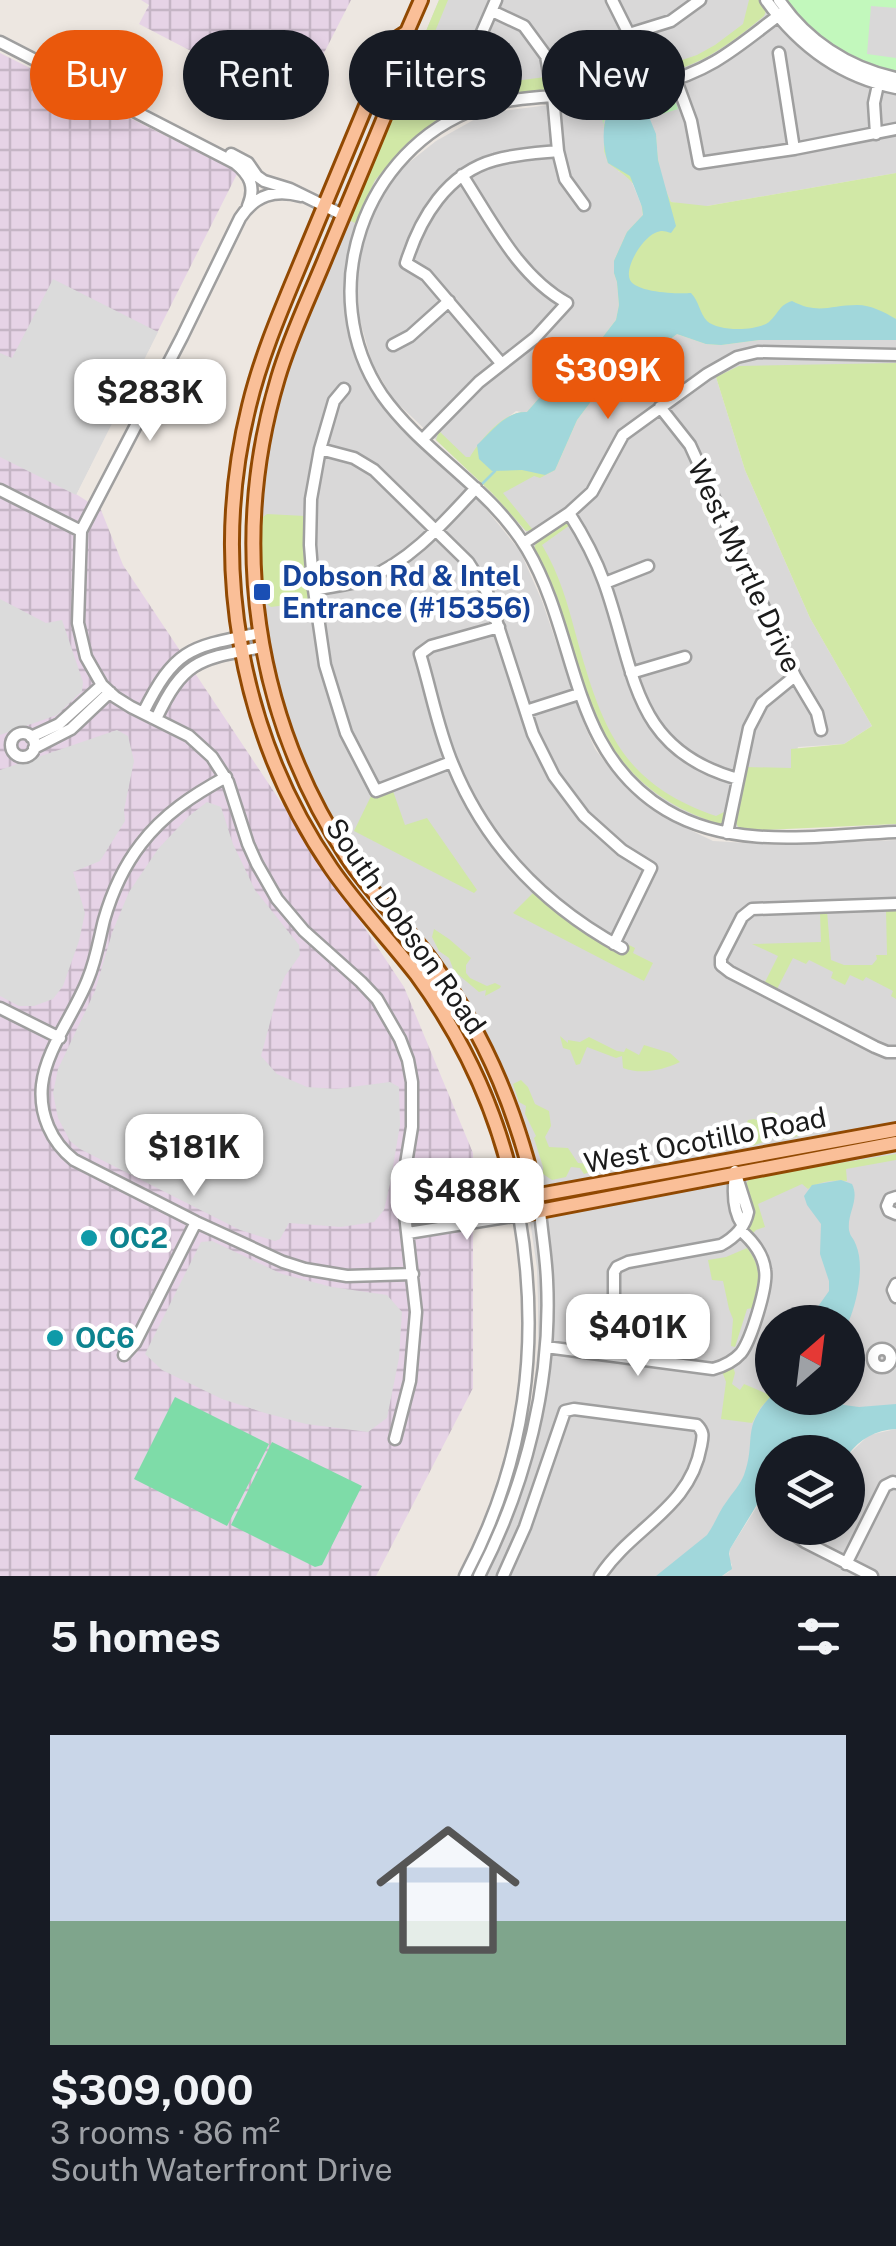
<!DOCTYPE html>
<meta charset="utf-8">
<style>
:root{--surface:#171b24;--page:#20242c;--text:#f1f3f6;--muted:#9ea1a6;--line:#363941;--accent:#ea580c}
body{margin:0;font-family:"Public Sans",sans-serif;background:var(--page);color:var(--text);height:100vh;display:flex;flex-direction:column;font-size:38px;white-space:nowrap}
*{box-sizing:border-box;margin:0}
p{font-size:32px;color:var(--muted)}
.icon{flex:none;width:55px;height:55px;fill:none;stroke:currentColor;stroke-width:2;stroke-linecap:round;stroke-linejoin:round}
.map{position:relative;height:1576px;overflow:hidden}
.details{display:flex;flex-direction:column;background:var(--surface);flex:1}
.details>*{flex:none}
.hud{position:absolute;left:30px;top:30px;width:838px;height:90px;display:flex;gap:20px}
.needle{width:65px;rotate:28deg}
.tools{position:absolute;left:755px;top:1305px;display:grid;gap:20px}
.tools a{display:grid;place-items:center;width:110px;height:110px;border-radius:50%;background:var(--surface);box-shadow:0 5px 15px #0003;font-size:50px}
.price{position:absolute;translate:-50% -85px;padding:0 22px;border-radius:20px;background:#fff;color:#222;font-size:32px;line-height:65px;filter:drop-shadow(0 2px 5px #0008)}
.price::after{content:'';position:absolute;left:50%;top:60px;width:30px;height:22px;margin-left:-15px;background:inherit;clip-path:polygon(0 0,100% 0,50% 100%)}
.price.selected{background:var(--accent);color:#fff}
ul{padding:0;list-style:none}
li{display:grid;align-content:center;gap:20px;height:530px;padding:0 50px}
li+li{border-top:2px solid var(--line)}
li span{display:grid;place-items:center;height:310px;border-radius:0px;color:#555}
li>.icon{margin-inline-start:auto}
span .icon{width:180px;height:180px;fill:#fffc;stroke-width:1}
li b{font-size:42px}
h2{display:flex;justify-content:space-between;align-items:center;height:120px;padding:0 50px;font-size:42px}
.chip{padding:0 35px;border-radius:45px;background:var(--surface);box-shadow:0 5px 15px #0003;font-size:35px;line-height:90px}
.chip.selected{background:var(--accent);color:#fff}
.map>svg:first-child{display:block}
.residential{fill:#d9d8d8;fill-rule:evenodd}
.industrial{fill:url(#industrial-grid)}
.grass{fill:#d1e8a6}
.park{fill:#c2f8bc}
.pitch{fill:#7edca8}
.parking{fill:#dbdbdb}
.water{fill:#a1d7db}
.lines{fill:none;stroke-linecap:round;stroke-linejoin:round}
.stream{stroke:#a1d7db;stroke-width:2.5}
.minor-casing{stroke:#9f9f9f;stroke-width:15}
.major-casing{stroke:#914902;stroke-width:18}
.minor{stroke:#fff;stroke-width:10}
.major{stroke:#fabf98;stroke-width:12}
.transit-dot{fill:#1a4fb4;stroke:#fff;stroke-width:4}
.culture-dot{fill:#0f9aa8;stroke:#fff;stroke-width:4}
.labels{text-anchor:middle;stroke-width:9;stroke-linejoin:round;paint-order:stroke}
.street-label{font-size:28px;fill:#1b1b1b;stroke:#fff}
.transit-label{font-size:28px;font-weight:bold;fill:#164399;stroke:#fff;text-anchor:start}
.culture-label{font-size:28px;font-weight:bold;fill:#0d838f;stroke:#fff;text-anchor:start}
</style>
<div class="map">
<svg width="896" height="1576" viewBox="0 0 896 1576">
<defs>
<pattern id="industrial-grid" width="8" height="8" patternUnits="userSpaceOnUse" patternTransform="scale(2.5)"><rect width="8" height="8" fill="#e6d3e6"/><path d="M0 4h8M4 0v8" fill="none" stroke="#c5b5c5"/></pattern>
</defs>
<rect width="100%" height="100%" fill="#ede7e1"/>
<path class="residential" d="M439,0h323l22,30 15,14 97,47v82l-189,33h-14l-22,-4 -8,-16 -5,-26 -2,-26 -38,37 11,4 13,32 1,9 -16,16 -13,41 3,9 2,23 -3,15 -24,31 -22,12 -43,50 -11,-2 -24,19 63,40 22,-50 21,-28 79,-58 29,10 15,1 38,-5h137v24l-180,13 29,93 65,148 62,108 -28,18 -46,3 -6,21 -28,62 -30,-2 -37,-11 -24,-11 -25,-17 -19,-19 -24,-32 -31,-83 -17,-59 -30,-63 -35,-40 -99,-94 -21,-36 -13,-46 -2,-54 19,-56 26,-39 34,-27 50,-28 140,-18 -1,-13 -137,17 -42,15 -33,24 -38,43 -20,42 -10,52 -1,37 9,37 27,54 98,96 42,52 22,50 42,123 11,25 19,25 16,18 31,24 52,25 68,4 115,-5v284l-172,32 -139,24 -42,5 -21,-68 -45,-100 -23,-35 -84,-107 -28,-41 -32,-57 -33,-89 -13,-62 -7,-73 5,-81 14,-69 26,-75z
M784,0h112v73l-36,-11 -36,-19 -29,-28z
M896,1136v282h-106l-107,158h-213l22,-42 41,-138 5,-50v-43l-1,-35 -9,-61zM772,1322h76v76h-76z
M896,1429v147h-174l7,-4 3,-7 -3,-6 1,-10 33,-52 9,-3v34h76v-73l21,-20z"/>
<path class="industrial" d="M141,0h210l-54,106 -158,-82 10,-19z
M0,53l238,119 -162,322 25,16 22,55 281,422 69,166v235l-97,188h-376z"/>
<path class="grass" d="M439,0h9l-44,107 101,-19 3,-6 37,-5 2,13 -59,9 -42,15 -33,24 -38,42 -20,43 -8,-4z
M749,0h13l5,9 -3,7c-38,32 -69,53 -118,62l-4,-3 -7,-33 3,-5 8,35 51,-17 18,-10 28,-21z
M604,124l52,10c1,25 4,46 15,68l36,4 189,-33v167h-137l-38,5 -15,-1 -29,-10 -79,58 -21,28 -22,50 -15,8 -6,-2 -31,17 30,37 -7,1 -34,-38 -56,-53 3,-9 27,26h4c11,-18 35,-47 57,-45l43,-49 22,-12 24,-31 3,-15 -2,-23 -3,-9v-12l13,-29 16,-17c-4,-33 -11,-34 -35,-52l-4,-12z
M896,363v461l-132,6 -25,-2 -4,-6 10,-55 46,1v-19l53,-5 28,-18 -62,-108 -65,-148 -29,-93 23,-11z
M267,514l38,2v41l3,45 -37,5 -10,-8 -2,-79z
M565,523l5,2 -28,20c18,30 26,60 35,94 25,89 45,145 139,177l10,-5 -2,11 -5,2c-89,-29 -119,-82 -145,-167 -6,-20 -10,-41 -17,-60 -6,-17 -15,-33 -23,-49l3,-7z
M393,791l12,34 22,-7 50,72 -3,3 -120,-62 18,-37 14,1z
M533,893l41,33 47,27 6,-9 8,4 -2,5 20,10 -9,18 -131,-68z
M886,909h10v90l-5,-3 2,-5 -27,-14 -3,4 -13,-6 -5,10 -14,-7 2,-6 -24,-12 -3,4 -13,-6 -17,33 -12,-7 14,-28 -26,-12 69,-2 -1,-30 7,-1 4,49 13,5h28l5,-6 -1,-4h11z
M434,929l15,10 22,19 -5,7v8l4,5 17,8 8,-3 6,3 -1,2 -15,8 1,-6 -7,2 -25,-21 -5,-13 -10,-7 -7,-14z
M560,1036l8,7v-3l12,2 9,-5 28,14 7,1 2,-4 13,7 5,-10 26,8 10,9c-17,8 -38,13 -57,6l-1,-12 -6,2 -29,-11 -7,17 -4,1 -6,-15 -7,-2z
M521,1080l7,7 7,17 14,7 2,15 -6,11 4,10 19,1 10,15 13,1 2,-10 7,-4 15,8 17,-3 6,4 2,6 -32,3 -8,-2 -1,3 -15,5 -4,-6 -9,-1 -5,10 -14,3 -9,-6v-7l-9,-29 2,-2 -11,-22 1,-8 -7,-4 -6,-18z
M767,1112l10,1 1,11 4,3 19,-3 2,3 -5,9 -10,3 -13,-1 -23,8 -18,-2 -2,-7 11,-5 5,-12 6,-1 11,4z
M896,1154v6l-50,9 1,12c-11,-2 -31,1 -39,8l-6,-5 -44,20 7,23 -9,3 -5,5 -4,-5c10,-24 4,-24 -2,-46l7,-7z
M747,1248c17,22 11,34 5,60l-5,1 -12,38 -4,-1 2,-27 -4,-10 -6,-28 -11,-1 -4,-20 18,-3z
M733,1367l2,6 -3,11 8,6 4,-6 28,12 -11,11 -9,16 -31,-4 5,-37 -4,-11z"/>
<path class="park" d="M785,0h111v8l-25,-2 -4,48 29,4v14c-43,-12 -85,-35 -111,-72z
M672,92l6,17 -28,9 -3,-6 -19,-6 -18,2 -7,16 -2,-24z"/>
<path class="pitch" d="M175,1397l94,47 -42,82 -93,-47z
M272,1442l90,44 -40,79 -7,2 -84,-42z"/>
<path class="parking" d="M53,279l105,53 -82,163 -76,-38v-104l12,5z
M0,599l46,24 16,-3 21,62 -1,9 -25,24 -57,20z
M117,730l11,6 6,25 -10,49 1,11 -25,40 -27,11 12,41 -6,28 -16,45 -10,13 -19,7h-15l-19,-10v-226z
M207,802l14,5 12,37 22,46 44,55 1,10 -15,21 -7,17 -17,63 16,18 30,13 29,2 54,-7 9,5 1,38 -10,59 -6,26 -10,12 -33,5 -52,-4 -9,16 -5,2 -35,-11 -160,-81 -10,-8 -12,-23 -5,-25 5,-24 37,-78 17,-58 17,-41 29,-43 31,-33z
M212,1241l70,33 50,13 55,8 15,17 -3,46 -12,60 -19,14 -62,-8 -41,-11 -43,-14 -60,-29 -17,-16 56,-112z"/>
<path class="water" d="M628,106l19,6 9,22 2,26 18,66 -5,7c-7,-2 -9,-3 -16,0 -12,5 -31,34 -25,47 7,13 48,14 61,13 8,8 9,21 16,28 12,11 50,10 62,1 10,-9 10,-17 23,-21 27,14 38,4 65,4 14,0 27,7 39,14v21h-137l-38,5 -15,-1 -29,-10 -79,58 -21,28 -22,50 -10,5 -23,-5 -30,1 -13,-12 -2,-14c15,-14 29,-34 50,-33l43,-49 22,-12 24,-31 3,-15 -2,-23 -3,-9v-12l13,-29 16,-17 -1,-8 -12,-31 -22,-13c-6,-19 -6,-36 1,-55z
M841,1180l11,4c8,16 -5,29 -3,46 2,9 4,6 7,15 9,21 1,58 -8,78l-41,-1 22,-31v-10l-9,-27 1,-30 -14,-19 -3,-9 8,-11z
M772,1395v3h62l10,7 15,2 37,-3v25c-21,1 -36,10 -48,26v-3h-76v42l-11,4 -31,51 -1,5 3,15 -10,7h-66l51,-41c8,-11 12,-24 20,-34 6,-9 13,-16 17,-26 13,-36 -4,-46 28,-80z"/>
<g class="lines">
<path class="stream" d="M482,484l13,-13"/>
<g class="minor-casing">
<path id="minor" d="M612,0l17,34 8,53
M766,0c32,45 75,77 130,88
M779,0c27,40 69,68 117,78
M786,10c-45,33 -72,61 -128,74 -35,5 -70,8 -105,12 -25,2 -51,4 -75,12 -115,41 -165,185 -96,287 41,58 108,92 145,154 52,88 41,202 139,261 69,41 154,25 230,22
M492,11l32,15 22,30 7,40 5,55 7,28 19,26
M629,34l42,-13 29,-21
M0,42l235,121c15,12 21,24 13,43
M779,53l15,96
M470,79l-1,-17 27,-62
M676,80l15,41 8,42 95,-14 102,-20
M876,134l-2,-31 5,-23
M231,154l17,9 9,13 7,5 26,8 53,26
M301,196c-26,-7 -46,-1 -61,22l-58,119 -101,194 -3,92 8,34 16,28 13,12 16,10 58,29 23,21 16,25 20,62 9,20 20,35 27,32 57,51 16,17 23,40 8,21 4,22v45l-10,61 14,124 -6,69 -15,58
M393,345l17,-9 39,-35
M501,363l-75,-88 -20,-12c14,-45 41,-90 89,-103 20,-6 42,-7 63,-9
M344,389l-10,12 -14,48 -9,50 -1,46 3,38 12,82 21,68 30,58 75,-29
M660,407l30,38 105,231 22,37 4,17
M423,439l56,-57 56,-44 32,-35c-49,-27 -75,-82 -105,-128
M320,449l34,9 20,12 94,92 19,30 46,142 21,42 30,40 38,34 29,18 -37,76
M0,490l81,41
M569,513c14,22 26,44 35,69 32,88 26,167 134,197
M524,543l45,-30 23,-21 31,-57 84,-61 30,-17 21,-5 138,3
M605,583l43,-17
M314,590c17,-4 37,-5 54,-12 44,-18 76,-56 108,-90
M499,627l-68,19 -11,8c11,36 18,76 33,111 34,83 92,141 169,183
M631,673l54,-16
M526,711l53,-17
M143,713c33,-66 47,-66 117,-80
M156,719c28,-60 44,-60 106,-72
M11 745a12 12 0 1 1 24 0a12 12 0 1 1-24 0Z
M31,737l28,-13 43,-39
M34,748l37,-19 39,-37
M226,777c-33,18 -62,37 -85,67 -17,22 -29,48 -37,76 -5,20 -8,40 -16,59 -13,34 -42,70 -46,106 -3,29 9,57 32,75l122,62 87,40 22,7 42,7 66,-2
M727,833l22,-105 13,-25 33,-27
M896,904l-144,5 -10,8 -21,41v7l9,7 145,75 12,5h9
M0,1008l60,30
M735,1174c-2,16 -2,37 7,50
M896,1197l-6,2 -3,7 2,5 7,3
M406,1219l111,-20
M408,1233l111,-18c22,128 7,246 -54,361
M896,1284l-3,6 3,7
M546,1347l167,22c11,-3 20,-7 28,-16 10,-13 27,-67 24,-83 -2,-17 -12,-29 -25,-40
M873 1358a9 9 0 1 1 18 0a9 9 0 1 1-18 0Z
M124,1355l11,-12 61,-121
M614,1356v-84l3,-5 11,-5 93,-17c13,-7 24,-18 27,-33l-13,-41
M785,1528l20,14 67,34
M846,1564l39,-78 8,-4 3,1
M479,1576c47,-91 73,-194 68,-296 -1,-24 -5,-46 -7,-69
M503,1576l22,-49 40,-116 9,-2 123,16c7,7 6,11 4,21 -11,63 -69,81 -101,130"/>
</g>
<g class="major-casing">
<path id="major" d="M421,0l-14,32 -14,9c-29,70 -58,140 -87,209 -21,51 -44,102 -57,156 -39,157 -10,328 82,462 26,38 57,70 85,106 53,72 88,153 103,241l377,-72
M407,32l5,17c-28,70 -58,140 -87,210 -16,39 -35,78 -47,119 -49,163 -24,337 69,479 25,38 59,69 86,106 56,77 86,155 107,248
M417,969l20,17 18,25 7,4h5
M517,1199l379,-69"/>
</g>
<use href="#minor" class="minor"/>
<use href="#major" class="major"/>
</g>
<rect class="transit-dot" x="252" y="582" width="20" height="20" rx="5"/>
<g class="culture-dot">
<circle cx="89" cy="1238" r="10"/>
<circle cx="55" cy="1338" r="10"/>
</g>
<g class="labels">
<g class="street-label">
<text transform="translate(745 566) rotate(65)" y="10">West Myrtle Drive</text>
<text transform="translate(406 926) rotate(55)" y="10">South Dobson Road</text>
<text transform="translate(705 1140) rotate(-11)" y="10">West Ocotillo Road</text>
</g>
<g class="transit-label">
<text x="282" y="586">Dobson Rd &amp; Intel<tspan x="282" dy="32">Entrance (#15356)</tspan></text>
</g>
<g class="culture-label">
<text x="109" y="1248">OC2</text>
<text x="75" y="1348">OC6</text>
</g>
</g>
</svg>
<div class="tools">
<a><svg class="needle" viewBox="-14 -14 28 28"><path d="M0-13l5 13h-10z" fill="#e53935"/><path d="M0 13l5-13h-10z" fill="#9ea1a6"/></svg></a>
<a><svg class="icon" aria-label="layers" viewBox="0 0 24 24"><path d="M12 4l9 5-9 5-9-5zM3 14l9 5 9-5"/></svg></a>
</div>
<b class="price selected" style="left:608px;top:422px">$309K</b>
<b class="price" style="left:150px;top:444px">$283K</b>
<b class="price" style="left:194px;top:1199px">$181K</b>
<b class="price" style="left:467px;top:1243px">$488K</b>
<b class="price" style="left:638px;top:1379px">$401K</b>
<div class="hud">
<a class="chip selected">Buy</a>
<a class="chip">Rent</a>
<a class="chip">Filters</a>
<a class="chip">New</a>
</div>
</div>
<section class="details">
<h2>5 homes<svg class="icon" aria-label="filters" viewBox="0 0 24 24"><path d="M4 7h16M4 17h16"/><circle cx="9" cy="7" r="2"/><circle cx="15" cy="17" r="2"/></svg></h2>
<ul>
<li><span style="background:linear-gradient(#c9d6e8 60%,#7fa58c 0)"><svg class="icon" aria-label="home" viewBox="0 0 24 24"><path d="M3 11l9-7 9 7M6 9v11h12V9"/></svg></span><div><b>$309,000</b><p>3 rooms · 86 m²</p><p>South Waterfront Drive</p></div></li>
</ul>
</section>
